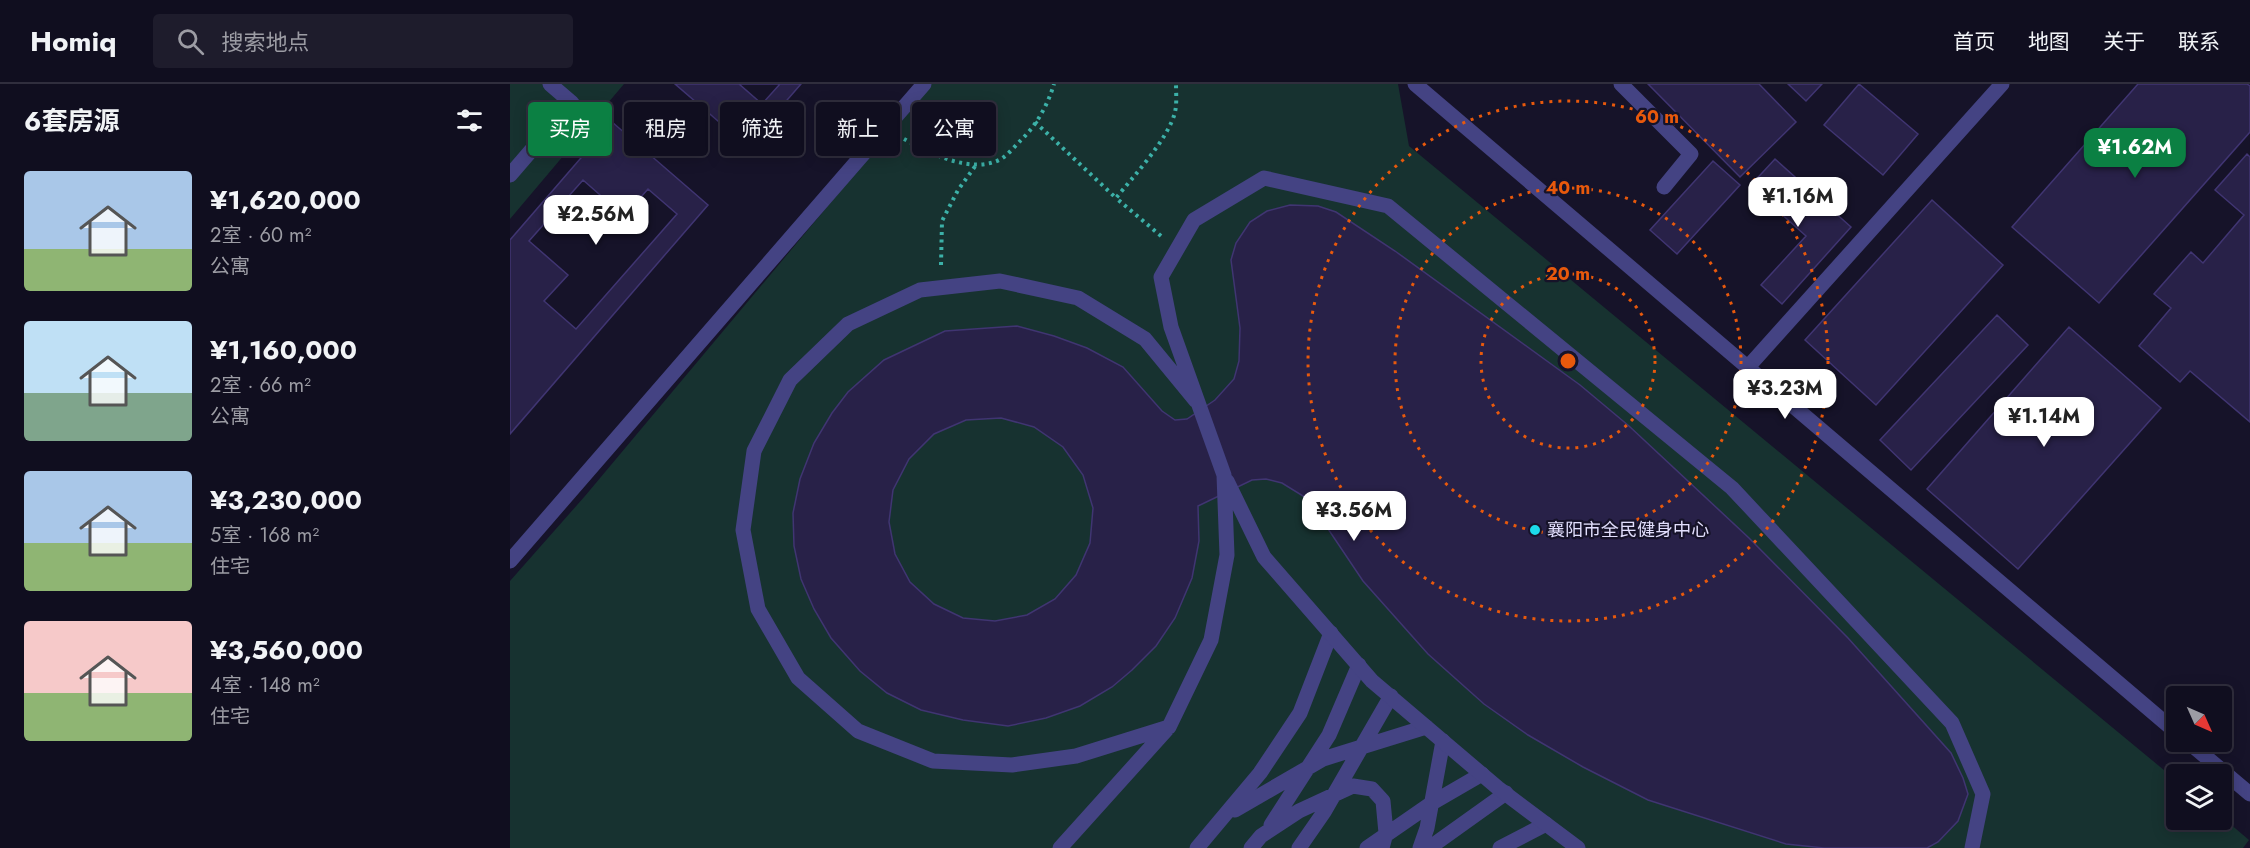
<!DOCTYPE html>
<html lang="zh">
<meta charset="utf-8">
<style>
:root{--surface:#100e1f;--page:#1e1c2c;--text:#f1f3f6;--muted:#9c9ca4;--line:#302e3d;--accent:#0b8043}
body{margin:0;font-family:Jost,"Noto Sans SC",sans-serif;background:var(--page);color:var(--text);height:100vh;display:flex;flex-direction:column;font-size:22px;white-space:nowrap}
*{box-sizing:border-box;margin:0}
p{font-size:20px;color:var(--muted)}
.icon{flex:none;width:33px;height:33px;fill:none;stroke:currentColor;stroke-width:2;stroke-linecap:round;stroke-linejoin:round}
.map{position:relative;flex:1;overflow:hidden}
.sheet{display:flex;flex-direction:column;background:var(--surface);width:510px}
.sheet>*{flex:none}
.top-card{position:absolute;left:18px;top:18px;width:570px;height:54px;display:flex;gap:12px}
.needle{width:39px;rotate:135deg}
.controls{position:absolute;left:1656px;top:602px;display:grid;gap:12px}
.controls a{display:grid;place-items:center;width:66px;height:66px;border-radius:6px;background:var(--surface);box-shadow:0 3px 15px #0003,0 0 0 2px var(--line);font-size:30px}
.price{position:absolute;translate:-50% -51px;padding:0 14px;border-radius:12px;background:#fff;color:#222;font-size:20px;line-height:39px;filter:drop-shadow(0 2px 3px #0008)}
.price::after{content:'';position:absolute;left:50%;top:36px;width:18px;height:14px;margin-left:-9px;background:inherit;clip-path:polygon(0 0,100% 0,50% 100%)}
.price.selected{background:var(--accent);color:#fff}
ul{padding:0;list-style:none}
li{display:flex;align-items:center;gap:18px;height:150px;padding:0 24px}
li span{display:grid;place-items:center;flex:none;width:168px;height:120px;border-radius:6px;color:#555}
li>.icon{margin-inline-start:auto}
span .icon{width:72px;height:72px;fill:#fffc;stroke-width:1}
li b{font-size:26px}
h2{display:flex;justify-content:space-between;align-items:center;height:72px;padding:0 24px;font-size:26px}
.chip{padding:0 21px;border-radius:6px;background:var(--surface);box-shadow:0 3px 15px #0003,0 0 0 2px var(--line);font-size:21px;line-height:54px}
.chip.selected{background:var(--accent);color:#fff}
header{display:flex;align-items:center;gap:36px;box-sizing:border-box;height:84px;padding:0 30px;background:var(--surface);border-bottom:2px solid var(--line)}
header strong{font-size:28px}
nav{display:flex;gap:33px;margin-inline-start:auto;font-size:21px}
.search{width:420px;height:54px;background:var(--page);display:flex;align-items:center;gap:15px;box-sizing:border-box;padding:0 21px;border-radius:6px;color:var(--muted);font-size:22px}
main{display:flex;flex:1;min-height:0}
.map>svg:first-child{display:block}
.green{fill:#173230}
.building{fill:#282148;stroke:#403572;stroke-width:1.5;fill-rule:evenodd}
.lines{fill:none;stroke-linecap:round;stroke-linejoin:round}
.path{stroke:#3cb1a8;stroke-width:4;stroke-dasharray:3 4.5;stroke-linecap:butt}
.service{stroke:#444383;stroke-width:15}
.pedestrian{stroke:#444383;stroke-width:15}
.minor{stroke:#444383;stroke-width:15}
.ring{fill:none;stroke:#e8590c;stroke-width:3;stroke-dasharray:3 6}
.poi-dot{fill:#1cdaea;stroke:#161329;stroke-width:2}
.labels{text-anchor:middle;stroke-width:4.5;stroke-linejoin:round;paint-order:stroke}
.poi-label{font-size:18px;fill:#e1defc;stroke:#161329;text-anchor:start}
.centre{fill:#e8590c;stroke:#161329;stroke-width:3}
.ring-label{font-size:18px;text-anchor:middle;font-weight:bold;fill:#e8590c;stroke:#161329;stroke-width:4.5;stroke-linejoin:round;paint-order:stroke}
</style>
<header>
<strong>Homiq</strong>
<div class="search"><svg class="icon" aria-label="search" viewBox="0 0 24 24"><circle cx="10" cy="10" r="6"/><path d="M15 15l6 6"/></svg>搜索地点</div>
<nav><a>首页</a><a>地图</a><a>关于</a><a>联系</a></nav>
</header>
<main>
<section class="sheet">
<h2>6套房源<svg class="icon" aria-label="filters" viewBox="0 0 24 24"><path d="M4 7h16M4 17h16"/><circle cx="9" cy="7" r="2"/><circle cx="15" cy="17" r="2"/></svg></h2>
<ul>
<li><span style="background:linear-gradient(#a9c7e8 65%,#8fb573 0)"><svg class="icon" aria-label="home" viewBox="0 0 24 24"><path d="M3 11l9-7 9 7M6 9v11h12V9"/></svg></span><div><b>¥1,620,000</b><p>2室 · 60 m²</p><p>公寓</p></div></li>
<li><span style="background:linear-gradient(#bfe0f5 60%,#7fa58c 0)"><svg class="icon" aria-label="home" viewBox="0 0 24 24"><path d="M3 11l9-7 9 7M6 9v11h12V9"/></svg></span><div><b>¥1,160,000</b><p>2室 · 66 m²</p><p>公寓</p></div></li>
<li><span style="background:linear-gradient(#a9c7e8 60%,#8fb573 0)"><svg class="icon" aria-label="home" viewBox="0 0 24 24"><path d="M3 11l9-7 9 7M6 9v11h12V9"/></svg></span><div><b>¥3,230,000</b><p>5室 · 168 m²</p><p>住宅</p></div></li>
<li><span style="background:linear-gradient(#f6c9c9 60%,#8fb573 0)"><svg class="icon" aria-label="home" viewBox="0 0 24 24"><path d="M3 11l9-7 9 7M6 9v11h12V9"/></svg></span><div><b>¥3,560,000</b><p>4室 · 148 m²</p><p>住宅</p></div></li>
</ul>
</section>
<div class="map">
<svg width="1740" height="764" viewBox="0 0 1740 764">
<rect width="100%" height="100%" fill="#161329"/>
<path class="green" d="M0,0h114l-114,135z
M420,0h468l11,62 767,634v39h46v-2l27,23 -6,8h-1733v-267l75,-85z"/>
<path class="building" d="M165,0h126l-54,62z
M229,0h41l-18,20z
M1138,0h111l37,38 -56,55z
M1278,0h34l-16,17z
M1349,0l59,50 -35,41 -59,-50z
M1628,0h109l3,2v46l-151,171 -87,-76z
M102,38l96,83 -198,229v-194z
M1737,70l3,3v265l-60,-51 -10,11 -41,-36 32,-38 -17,-14 37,-42 12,11 41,-48 -29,-25z
M1265,75l76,68 -69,77 -21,-19 45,-49 -56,-50z
M1203,77l27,24 -63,69 -27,-24z
M73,96l41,36 24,-27 29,25 -101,115 -32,-28 24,-26 -39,-34z
M1422,116l71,65 -127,140 -71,-65z
M780,121l28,1 18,6 59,39 185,134 49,41 120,112 99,100 103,115 12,25 5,16 -10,27 -20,21 -11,6h-103l-38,-4 -138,-44 -65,-33 -55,-32 -44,-31 -56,-50 -65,-73 -55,-82 -26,-16 -16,-4 -14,1 -54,26 1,35 -7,37 -17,40 -19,28 -24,24 -20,17 -32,19 -34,12 -38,8 -45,-6 -42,-10 -34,-17 -27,-22 -29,-33 -17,-29 -13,-30 -7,-33 -1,-33 7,-34 14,-36 18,-30 16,-21 36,-32 61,-29 72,-5 37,10 33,12 36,19 39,44 13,9 12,-1 28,-19 19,-21 5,-18 1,-33 -9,-68 5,-17 14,-21 17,-11zM491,334l33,9 29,20 20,28 10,33 -3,35 -14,32 -21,24 -28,16 -32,6 -32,-3 -29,-14 -24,-22 -15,-28 -6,-32 4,-32 16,-31 25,-25 32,-14z
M1487,231l31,30 -117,125 -31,-30z
M1559,243l92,81 -143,161 -91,-80z"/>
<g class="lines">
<path class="path" d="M525,38l81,76
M394,55c26,14 67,36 97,20 7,-4 14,-13 20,-19 16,-15 27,-36 33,-56
M651,152l-45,-38c17,-21 53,-60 59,-86 2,-8 1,-19 1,-28
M431,181l1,-44 16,-31 18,-25"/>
<path class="service" d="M1111,0l70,70 -27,33
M0,91l62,-72 -22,-19
M1238,283l254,-283"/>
<path class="pedestrian" d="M725,726l88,-51 103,-32
M761,741l58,-90 30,-70
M687,764l63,-75 40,-60 31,-80
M741,764l10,-12 38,-25 54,-25 19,3 11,12 3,32 -4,15
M789,764l25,-36 67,-116
M857,764l65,-45 50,-29
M910,764l7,-20 16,-87
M919,764l77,-55
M990,764l46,-24"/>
<path class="minor" d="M905,0l761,648
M686,317l-51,-62 -67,-41 -78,-17 -80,9 -72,34 -58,56 -36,71 -11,79 15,79 40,69 60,53 75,30 79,4 64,-9 93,-29 42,-87 16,-85 -3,-80 -53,-148 -10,-50 33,-57 70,-42 124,28 344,282 220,235 31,71 -11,54
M717,397l37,76 108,124 126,107 80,60
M0,477l414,-477
M1677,657l63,53
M550,764l109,-121"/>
</g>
<g class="ring">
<circle cx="1058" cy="277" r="87"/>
<circle cx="1058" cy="277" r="173"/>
<circle cx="1058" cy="277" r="260"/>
</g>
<circle class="poi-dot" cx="1025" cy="446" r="6"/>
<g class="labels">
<g class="poi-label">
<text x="1037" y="452">襄阳市全民健身中心</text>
</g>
</g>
<circle cx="1058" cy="277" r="9" class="centre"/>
<g class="ring-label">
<text x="1147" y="39">60 m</text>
<text x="1058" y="110">40 m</text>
<text x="1058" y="196">20 m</text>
</g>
</svg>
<div class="controls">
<a><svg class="needle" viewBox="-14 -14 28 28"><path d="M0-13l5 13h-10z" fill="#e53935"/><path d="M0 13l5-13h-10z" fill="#9c9ca4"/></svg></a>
<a><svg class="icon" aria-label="layers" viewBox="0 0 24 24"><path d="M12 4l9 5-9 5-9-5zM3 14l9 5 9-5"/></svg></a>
</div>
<b class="price selected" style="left:1625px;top:95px">¥1.62M</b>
<b class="price" style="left:1288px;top:144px">¥1.16M</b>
<b class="price" style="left:86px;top:162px">¥2.56M</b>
<b class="price" style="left:1275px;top:336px">¥3.23M</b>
<b class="price" style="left:1534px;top:364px">¥1.14M</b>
<b class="price" style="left:844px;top:458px">¥3.56M</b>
<div class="top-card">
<a class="chip selected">买房</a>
<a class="chip">租房</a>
<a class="chip">筛选</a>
<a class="chip">新上</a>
<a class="chip">公寓</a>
</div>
</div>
</main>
